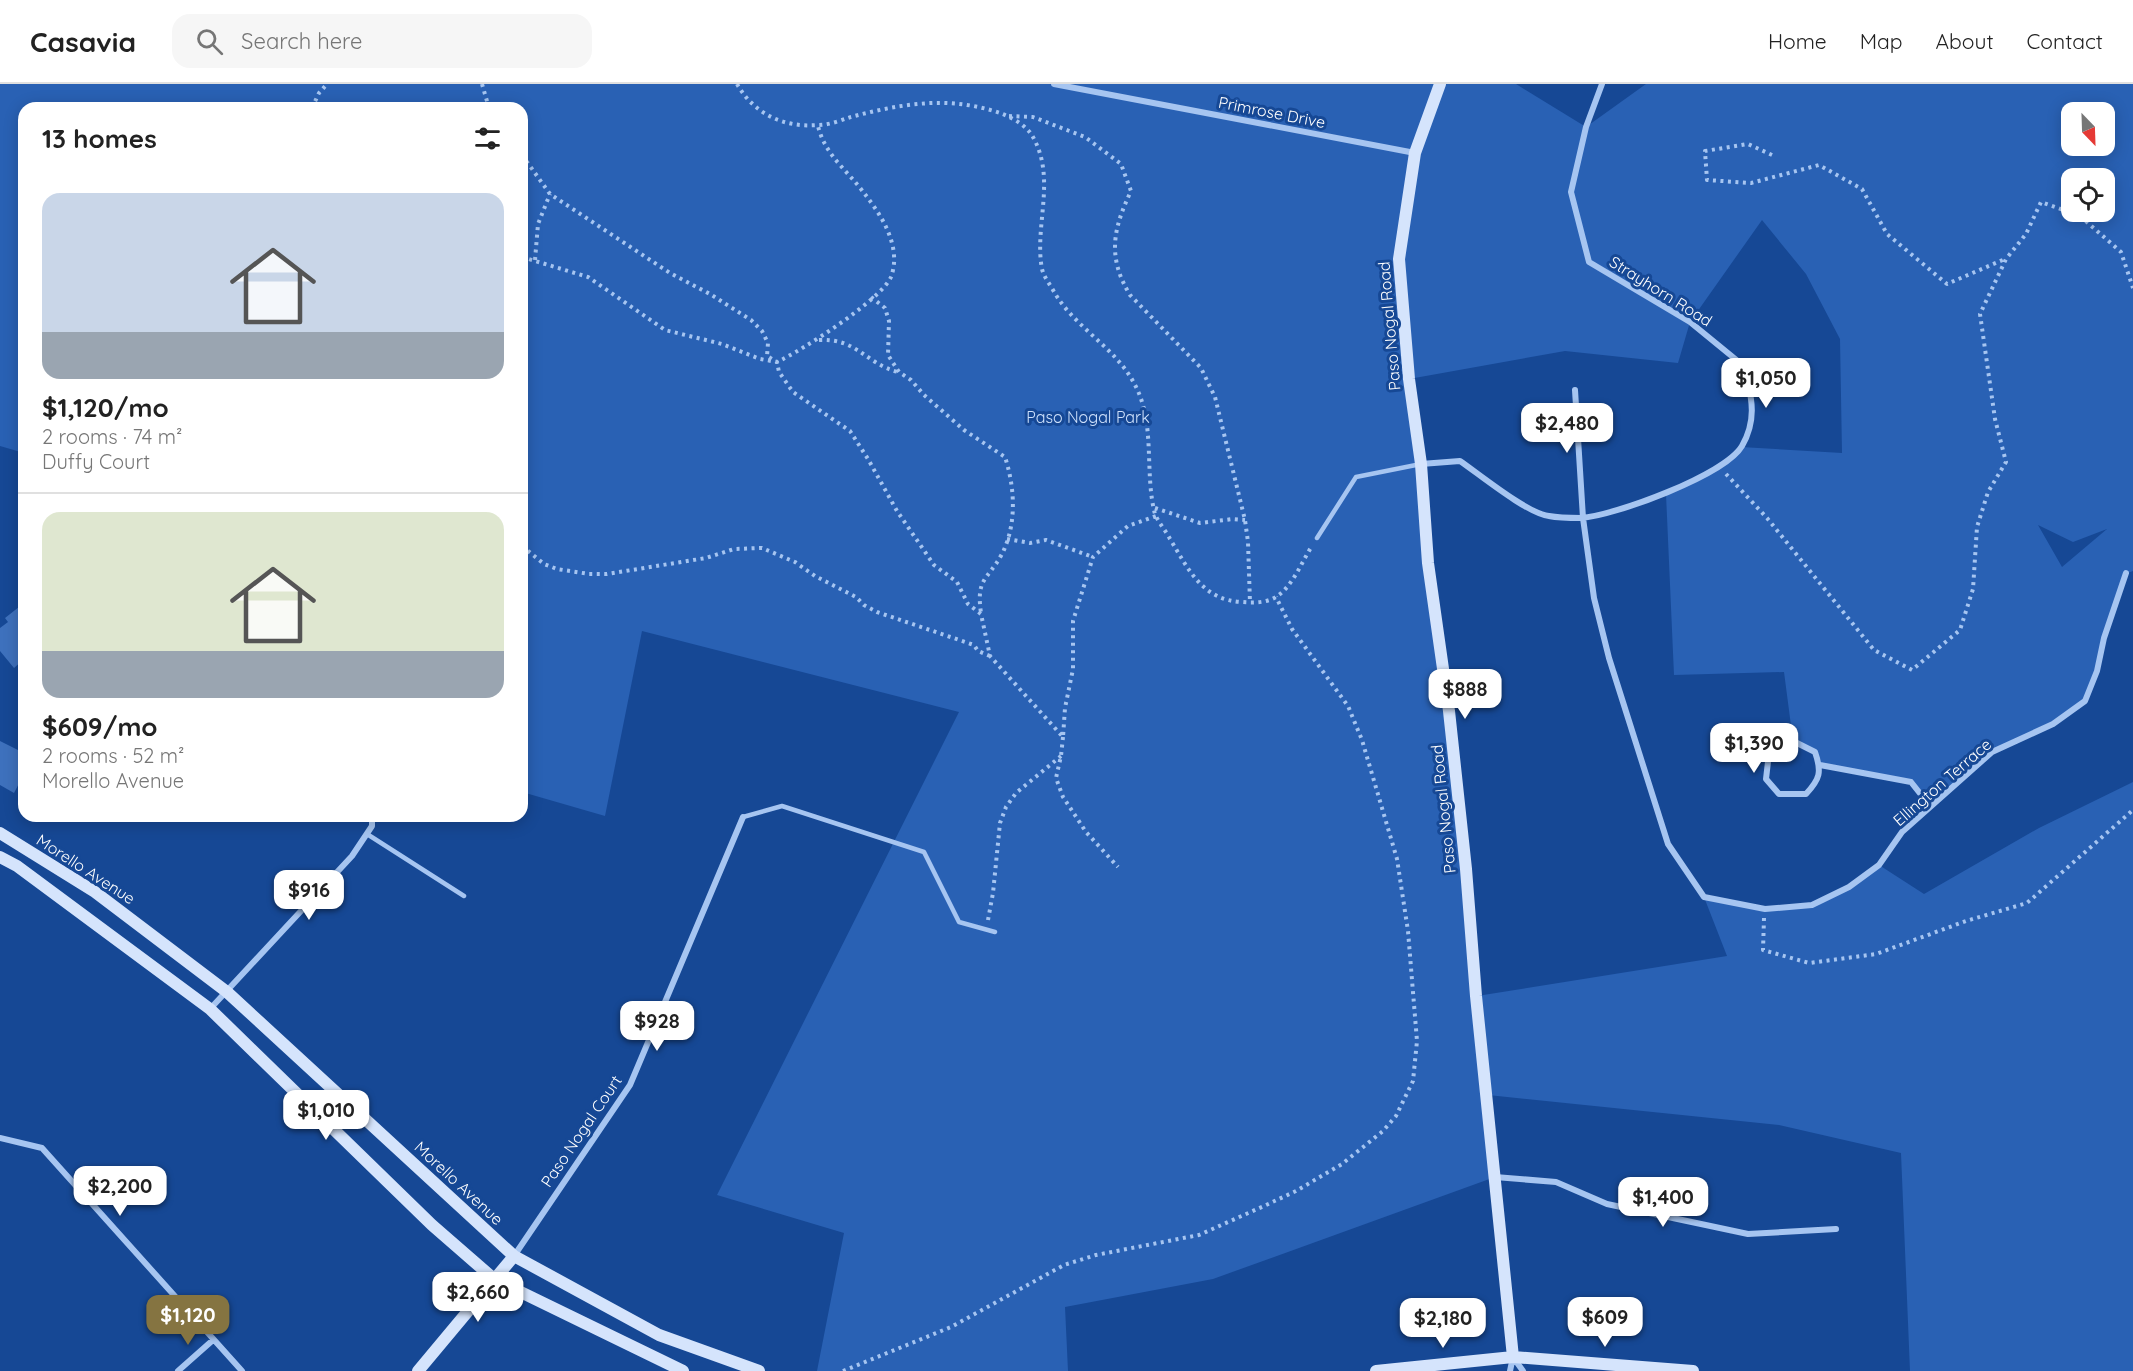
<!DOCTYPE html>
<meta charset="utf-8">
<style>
:root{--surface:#fff;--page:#f6f6f6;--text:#222;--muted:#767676;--line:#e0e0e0;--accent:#857441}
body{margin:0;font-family:Quicksand,sans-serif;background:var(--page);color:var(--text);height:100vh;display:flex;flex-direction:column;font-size:22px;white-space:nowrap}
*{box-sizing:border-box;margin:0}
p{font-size:20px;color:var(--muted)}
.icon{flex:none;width:33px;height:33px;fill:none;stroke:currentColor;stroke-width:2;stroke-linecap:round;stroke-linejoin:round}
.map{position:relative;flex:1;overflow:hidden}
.side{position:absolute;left:18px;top:18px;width:510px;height:720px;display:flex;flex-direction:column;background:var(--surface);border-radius:18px;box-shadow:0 3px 15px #0003}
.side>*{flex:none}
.needle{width:39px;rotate:157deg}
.controls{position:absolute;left:2061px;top:18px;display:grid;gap:12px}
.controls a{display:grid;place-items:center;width:54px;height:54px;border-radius:12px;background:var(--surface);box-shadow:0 3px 15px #0003;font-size:30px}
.price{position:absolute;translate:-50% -51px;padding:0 14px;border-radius:12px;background:#fff;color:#222;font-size:20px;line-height:39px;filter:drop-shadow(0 2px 3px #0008)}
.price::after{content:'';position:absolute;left:50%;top:36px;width:18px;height:14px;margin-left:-9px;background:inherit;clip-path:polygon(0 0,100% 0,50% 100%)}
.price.on{background:var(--accent);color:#fff}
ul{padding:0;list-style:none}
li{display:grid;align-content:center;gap:12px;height:318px;padding:0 24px}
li+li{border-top:2px solid var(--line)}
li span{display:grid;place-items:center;height:186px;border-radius:18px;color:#555}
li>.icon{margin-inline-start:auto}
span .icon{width:108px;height:108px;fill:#fffc;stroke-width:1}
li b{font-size:26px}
h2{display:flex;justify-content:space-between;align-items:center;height:72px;padding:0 24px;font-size:26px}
header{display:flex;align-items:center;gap:36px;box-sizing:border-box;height:84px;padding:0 30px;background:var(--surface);border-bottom:2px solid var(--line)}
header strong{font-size:28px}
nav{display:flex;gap:33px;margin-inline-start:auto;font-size:21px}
.search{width:420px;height:54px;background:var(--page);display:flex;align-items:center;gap:15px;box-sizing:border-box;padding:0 21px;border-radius:18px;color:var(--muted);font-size:22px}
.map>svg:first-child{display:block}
.green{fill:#2961b4;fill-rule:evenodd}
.building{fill:#3e71bd}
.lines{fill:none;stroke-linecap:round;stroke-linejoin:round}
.path{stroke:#a6c5f1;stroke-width:4;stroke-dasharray:3 4.5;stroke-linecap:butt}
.lane{stroke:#a6c5f1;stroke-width:4.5}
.street{stroke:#a6c5f1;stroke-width:6}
.secondary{stroke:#d5e4fc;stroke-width:12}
.labels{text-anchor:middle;stroke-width:6;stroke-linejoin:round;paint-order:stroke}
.street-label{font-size:16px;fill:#fff;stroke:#164895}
.park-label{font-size:16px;fill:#cee1fc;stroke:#164895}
</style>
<header>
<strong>Casavia</strong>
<div class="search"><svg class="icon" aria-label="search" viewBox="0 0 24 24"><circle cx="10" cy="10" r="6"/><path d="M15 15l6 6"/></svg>Search here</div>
<nav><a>Home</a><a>Map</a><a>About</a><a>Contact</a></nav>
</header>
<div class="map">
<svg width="2133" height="1287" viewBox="0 0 2133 1287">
<rect width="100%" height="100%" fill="#164895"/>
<path class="green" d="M0,0h1516l70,43 60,-43h487v487l-8,3 -40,127 -32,23 -61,28 -62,54 -19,-24 -91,-17 -5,-13 -22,-11 -9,-69 -110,3 -8,-181 53,-28 22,-19 101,6 -2,-114 -34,-65 -44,-54 -72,102 -12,41 -113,-12 -156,28 68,617 250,-40 -23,-59c36,7 71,16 107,8 23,-5 49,-26 68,-40l45,29 115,-66 94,-46v589h-223l-9,-218 -122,-28 -291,-30 7,82 -282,102 -148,28 3,64h-251l27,-138 -127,-38 242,-483 -317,-81 -37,185 -83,-24v-684h-498v345l-24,-7zM2072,28h32v34h-32zM2072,94h32v34h-32zM2038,441l35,17 34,-13 -45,38z"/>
<path class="building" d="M24,519v56l-10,9 -14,-17v-23l8,-6 -3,-4z
M0,657l24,12v21l-10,19 -14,-8z"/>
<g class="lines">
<path class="path" d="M482,0l7,24
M737,0c17,30 47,44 81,41 12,0 23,-5 33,-8 22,-6 45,-11 67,-13 28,-3 56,0 82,9 13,5 28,13 34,26 22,41 0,88 8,130 2,8 7,14 11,21 21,38 63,57 82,95 21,39 9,88 20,129 3,8 11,17 15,25 19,31 32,61 72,63 11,1 24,1 34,-5 17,-11 25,-34 36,-51
M312,24l7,-15 8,-9
M1009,32l24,1 52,20 36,27 10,27c-18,38 -24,66 -1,104l71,73 14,29 30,123 3,22 2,61
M522,71l28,39 120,79 40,21 41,26 11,11 6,12 -1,13 10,6c24,-11 104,-62 114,-85 11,-30 -9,-61 -27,-84 -17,-23 -39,-38 -46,-67
M1772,71l-24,-11 -43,7 2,29 44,3 68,-18 43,24 25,45 60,50 58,-25
M522,173l66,20 77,53 57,14 38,15 17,3 2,10 14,20 57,39 18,28 29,52 37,54 23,17 11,22 13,10 9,42 73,81 2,-29 8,-39v-48l20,-64 35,-31 28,-10
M535,176l3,-36 12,-30
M871,213l14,11 4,13 -1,34 11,17 12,8 13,15 40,35 41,27c10,31 12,67 -3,97 -15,27 -26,24 -21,59
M819,256c38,-2 47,24 79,32
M1726,390l41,44 107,132 38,20 48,-40 13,-41 4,-62 11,-35 18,-30 -11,-43 -15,-105 26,-55 20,-25 15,-32 39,14 41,36 12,36
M1155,424l45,15 33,-4 12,1
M1007,455l23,4 16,-3 47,17
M522,462l22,18 13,5 32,5h18l99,-16 28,-9 28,-1 33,14 20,14 41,21 8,8 13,7 97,33 4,6 12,5
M1063,653l-2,19 -5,22 7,19 23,35 32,35
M1764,834l-1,32 46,13 67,-9 90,-33 61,-18 106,-93
M988,836l5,-27 7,-70 6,-16 10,-14 45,-37
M843,1287l108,-44 113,-62 32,-10 103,-20 65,-29 32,-15 46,-27 41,-33 13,-15 17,-35 4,-40 -9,-110 -11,-72 -35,-119 -14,-34 -56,-77 -16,-32"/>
<path class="lane" d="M1317,454l39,-61 65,-13
M743,733l39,-11 142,46 35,70 36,10
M367,750l97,62"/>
<path class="street" d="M1054,0l361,69
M1575,306l8,128 11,80 15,60 59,186 36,53 61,12 47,-4 37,-18 30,-22 23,-33 90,-80 61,-28 32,-23 12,-30 7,-33 22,-65
M1421,380l39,-3c19,13 68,53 89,55 10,2 22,2 32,2 33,-2 144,-43 161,-72 16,-28 9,-50 3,-79l-55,-45 -101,-60 -18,-70 15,-65 16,-43
M1793,657l22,11c7,20 5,27 -9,42h-27l-13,-15 3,-26z
M1820,681l91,17 19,24
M210,925l142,-153 20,-30v-10
M0,1054l42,10 200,223
M1495,1093l61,5 51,22 141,30 88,-5
M514,1172l116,-171 113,-268
M178,1287l35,-31
M1510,1287l3,-14 10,14"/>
<path class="secondary" d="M1440,0l-25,69 -16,106 10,120 12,85 7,99 21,148 17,158 10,127 37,361
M0,749l95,59 132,100 287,264 145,79 100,36
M0,773l17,9 193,143 222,216 62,54 189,92
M418,1287l96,-115
M1376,1287l137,-14 180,14"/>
</g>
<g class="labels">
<g class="street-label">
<text transform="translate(1272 28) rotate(11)" y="6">Primrose Drive</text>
<text transform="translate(1661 207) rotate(32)" y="6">Strayhorn Road</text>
<text transform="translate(1389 242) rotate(-95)" y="6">Paso Nogal Road</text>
<text transform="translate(1942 698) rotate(-41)" y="6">Ellington Terrace</text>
<text transform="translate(1443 725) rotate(-96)" y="6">Paso Nogal Road</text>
<text transform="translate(86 785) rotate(33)" y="6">Morello Avenue</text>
<text transform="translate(581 1047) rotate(-56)" y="6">Paso Nogal Court</text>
<text transform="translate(459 1099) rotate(43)" y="6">Morello Avenue</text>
</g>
<g class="park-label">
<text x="1088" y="339">Paso Nogal Park</text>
</g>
</g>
</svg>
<div class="controls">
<a><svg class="needle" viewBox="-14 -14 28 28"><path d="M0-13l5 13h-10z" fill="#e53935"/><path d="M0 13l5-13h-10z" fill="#767676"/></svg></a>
<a><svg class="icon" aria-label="locate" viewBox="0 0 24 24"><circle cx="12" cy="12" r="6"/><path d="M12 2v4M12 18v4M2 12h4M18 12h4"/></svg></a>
</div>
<b class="price" style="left:1766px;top:325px">$1,050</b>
<b class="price" style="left:1567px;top:370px">$2,480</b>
<b class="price" style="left:1465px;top:636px">$888</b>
<b class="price" style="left:1754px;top:690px">$1,390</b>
<b class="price" style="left:309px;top:837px">$916</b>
<b class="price" style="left:657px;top:968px">$928</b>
<b class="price" style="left:326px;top:1057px">$1,010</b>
<b class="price" style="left:120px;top:1133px">$2,200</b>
<b class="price" style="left:1663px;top:1144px">$1,400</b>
<b class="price" style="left:478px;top:1239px">$2,660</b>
<b class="price on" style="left:188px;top:1262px">$1,120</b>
<b class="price" style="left:1605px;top:1264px">$609</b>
<b class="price" style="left:1443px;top:1265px">$2,180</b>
<section class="side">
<h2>13 homes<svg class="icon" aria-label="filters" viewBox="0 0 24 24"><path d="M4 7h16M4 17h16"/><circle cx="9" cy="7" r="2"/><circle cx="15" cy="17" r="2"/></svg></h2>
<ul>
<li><span style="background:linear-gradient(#c9d6e8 75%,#9aa5b1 0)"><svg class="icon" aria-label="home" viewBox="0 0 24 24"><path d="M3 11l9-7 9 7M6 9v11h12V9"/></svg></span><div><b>$1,120/mo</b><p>2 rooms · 74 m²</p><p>Duffy Court</p></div></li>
<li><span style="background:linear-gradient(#dfe7d0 75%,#9aa5b1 0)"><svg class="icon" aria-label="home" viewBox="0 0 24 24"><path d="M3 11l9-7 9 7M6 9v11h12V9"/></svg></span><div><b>$609/mo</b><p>2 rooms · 52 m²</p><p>Morello Avenue</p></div></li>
</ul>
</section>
</div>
